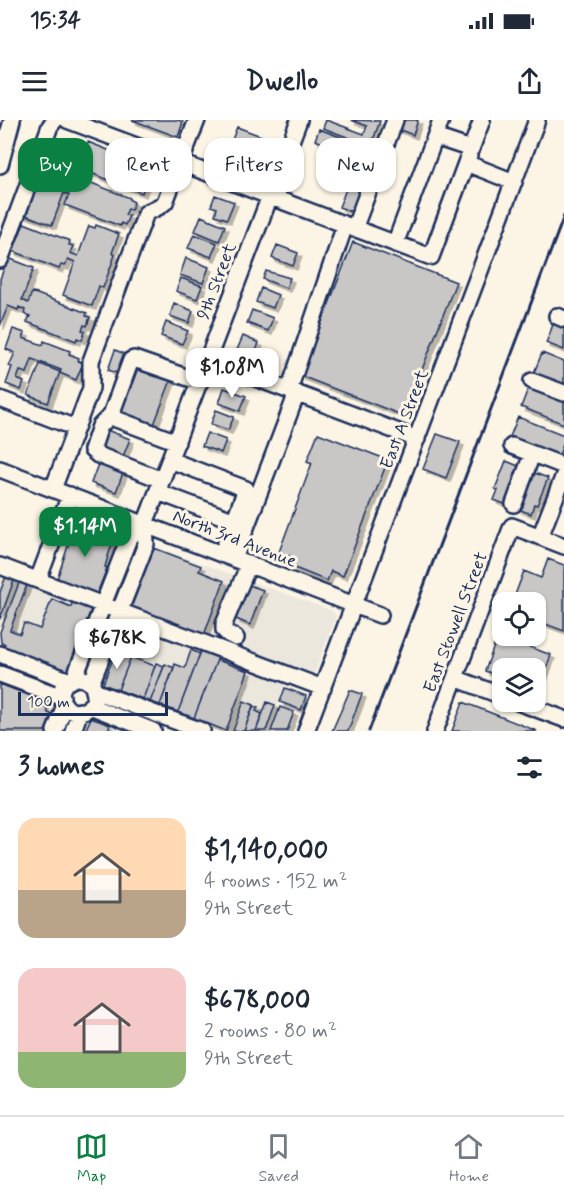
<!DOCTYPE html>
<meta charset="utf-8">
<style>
:root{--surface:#fff;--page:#f6f6f7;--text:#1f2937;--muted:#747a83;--line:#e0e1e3;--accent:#0b8043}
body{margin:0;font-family:Mynerve,sans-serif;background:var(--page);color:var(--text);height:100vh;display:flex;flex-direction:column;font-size:22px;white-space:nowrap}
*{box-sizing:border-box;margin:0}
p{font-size:20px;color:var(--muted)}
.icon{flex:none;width:33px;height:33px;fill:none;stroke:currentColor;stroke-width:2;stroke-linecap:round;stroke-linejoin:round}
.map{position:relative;height:611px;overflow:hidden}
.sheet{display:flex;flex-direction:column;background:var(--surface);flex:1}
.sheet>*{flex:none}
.top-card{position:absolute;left:18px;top:18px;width:528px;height:54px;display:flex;gap:12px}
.buttons{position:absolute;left:492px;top:472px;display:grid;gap:12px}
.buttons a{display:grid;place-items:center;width:54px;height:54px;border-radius:12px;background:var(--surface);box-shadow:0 2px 4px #0004;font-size:30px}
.scale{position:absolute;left:18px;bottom:15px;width:150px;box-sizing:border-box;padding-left:6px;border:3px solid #1b2f5e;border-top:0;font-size:16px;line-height:21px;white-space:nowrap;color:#1b2f5e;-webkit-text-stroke:4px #fcf5e5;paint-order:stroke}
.price{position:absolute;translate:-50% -51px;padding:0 14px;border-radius:12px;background:#fff;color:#222;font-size:20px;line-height:39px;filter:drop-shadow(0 2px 3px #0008)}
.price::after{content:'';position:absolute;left:50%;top:36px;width:18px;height:14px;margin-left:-9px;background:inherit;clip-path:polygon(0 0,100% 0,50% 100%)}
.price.on{background:var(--accent);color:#fff}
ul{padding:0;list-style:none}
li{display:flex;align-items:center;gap:18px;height:150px;padding:0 18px}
li span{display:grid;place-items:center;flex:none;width:168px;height:120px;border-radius:18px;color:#555}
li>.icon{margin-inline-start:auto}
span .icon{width:72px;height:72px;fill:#fffc;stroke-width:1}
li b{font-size:26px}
h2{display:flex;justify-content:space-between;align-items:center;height:72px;padding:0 18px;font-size:26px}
.tag{padding:0 21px;border-radius:18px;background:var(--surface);box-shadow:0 2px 4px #0004;font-size:21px;line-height:54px}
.tag.on{background:var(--accent);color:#fff}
.status{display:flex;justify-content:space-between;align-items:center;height:42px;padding:0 30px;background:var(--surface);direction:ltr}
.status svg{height:16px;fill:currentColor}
header{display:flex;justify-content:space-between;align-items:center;height:78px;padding:0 18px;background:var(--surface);font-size:27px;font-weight:700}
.tabs{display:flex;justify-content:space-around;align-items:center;height:84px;border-top:2px solid var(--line);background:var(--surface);font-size:16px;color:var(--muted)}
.tabs a{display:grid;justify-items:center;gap:3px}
.tabs .on{color:var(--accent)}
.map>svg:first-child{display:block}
.built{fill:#ece7dc}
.building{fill:#c8c7c6;stroke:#1b2f5e;stroke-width:1.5;filter:url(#shadow)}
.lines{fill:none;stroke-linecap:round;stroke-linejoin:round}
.minor-casing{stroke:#1b2f5e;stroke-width:20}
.minor{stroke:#fcf5e5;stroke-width:15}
.rail{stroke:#1b2f5e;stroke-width:3}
.labels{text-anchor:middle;stroke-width:6;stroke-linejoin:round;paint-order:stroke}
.street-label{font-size:18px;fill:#1b2f5e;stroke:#fcf5e5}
</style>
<div class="status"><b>15:34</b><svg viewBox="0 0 49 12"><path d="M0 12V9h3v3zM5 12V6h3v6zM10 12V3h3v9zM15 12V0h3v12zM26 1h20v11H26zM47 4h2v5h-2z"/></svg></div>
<header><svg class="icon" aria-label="menu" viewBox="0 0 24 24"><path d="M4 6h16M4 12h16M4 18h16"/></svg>Dwello<svg class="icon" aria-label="share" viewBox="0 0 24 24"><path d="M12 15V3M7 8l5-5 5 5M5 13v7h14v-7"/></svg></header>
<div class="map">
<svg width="564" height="611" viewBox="0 0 564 611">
<defs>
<filter id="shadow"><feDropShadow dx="4" dy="4" stdDeviation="0" flood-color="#0004"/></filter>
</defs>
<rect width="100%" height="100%" fill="#fcf5e5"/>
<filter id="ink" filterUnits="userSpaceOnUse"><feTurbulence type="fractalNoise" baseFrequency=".0167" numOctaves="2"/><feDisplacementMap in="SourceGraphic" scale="12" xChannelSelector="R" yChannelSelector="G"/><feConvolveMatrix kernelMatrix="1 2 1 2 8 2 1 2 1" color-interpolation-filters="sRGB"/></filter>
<g filter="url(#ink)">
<path class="built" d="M153,426l180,65 3,6 -28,73 -22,-8 -18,49h-44l-121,-45 -1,-3z
M0,449l95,36 -24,67 -3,2 -68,-26z
M91,594l43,17h-52l6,-15z"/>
<path class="building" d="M132,0h46l5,2 -5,15z
M326,0l38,14 3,-8 -16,-6 29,1 -9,25 -48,-18z
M398,0h20l-5,15 -18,-7z
M237,7l24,9 -7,18 -24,-9z
M319,9l29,11 -4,11 -29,-11z
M88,22l48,19 -3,9 15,6 -6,17 -64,-25z
M360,29l15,5 -5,11 -8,-3 2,-5 -6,-2z
M231,34l19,7 -4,13 -20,-8z
M43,41l29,11 -5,13 5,2 4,-10 54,21v2l4,2 -3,8 -3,-1 -3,6 4,1 -4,9 -4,-2 -1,3 -55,-21 4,-10 -5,-2 -12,32 -29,-11z
M356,43l13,5 -4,13 -14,-6z
M350,59l14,5 -11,28 -14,-5z
M215,75l19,7 -7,17 -12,-4 2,-7 -6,-2z
M201,96l24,10 -6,15 -24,-10z
M24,103l46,18 -1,4 4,1 -3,7 8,3 11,-30 6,2 1,-3 23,9 -7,19 3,2 -12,33 -4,-2 -7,20 -29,-11 12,-33 -7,-3 -3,7 -4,-1 -2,4 -46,-18z
M194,114l23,9 -6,14 -23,-9z
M353,122l103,40 -52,134 -103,-40z
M277,125l21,8 -5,13 -21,-8z
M8,138l26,10 -12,32 6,3 4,-11 55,21 -1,3 4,1 -3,9 -3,-1 -2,5 3,1 -3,9 -5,-2 -1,3 -49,-19 3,-6 -6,-2 1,-4 -6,-3 -1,3 -10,-4 -8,20v-47z
M186,138l23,9 -6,16 -23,-8z
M266,151l24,7 -4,10 -23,-9z
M181,158l21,8 -5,13 -21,-8z
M261,168l17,7 -5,13 -17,-6z
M174,183l19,8 -4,12 -19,-7z
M252,190l21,8 -5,13 -21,-8z
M166,202l22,9 -6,13 -21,-8z
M554,202l10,3v25l-18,-7z
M13,209l12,4 -2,5 20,7 1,-4 26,10 -1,3 10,4 -1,3 5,2 -7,17 -16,-7 1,-3 -29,-11 -5,14 -7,-2 -3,8 7,3 -3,8 -15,-6 6,-17 -3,-1 6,-13 -9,-4z
M243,216l16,7 -5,13 -17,-6z
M115,230l12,5 -7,19 -12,-4z
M542,233l22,9v25l-31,-12z
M137,242l16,7 -3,6 6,2 1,-3 14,6 -18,47 -33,-12 2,-4 -4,-2z
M40,244l20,8 -12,31 -20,-8z
M529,266l35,13v25l-43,-17z
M224,268l22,8 -6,15 -21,-8z
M216,290l18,7 -6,13 -17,-6z
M518,297l46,18v7l-6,16 -49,-19z
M104,309l26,10 -8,20 -26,-10z
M207,313l19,7 -5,13 -19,-7z
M318,313l70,27 -45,116 -12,-5 -4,10 -35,-14 3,-9 -16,-6 33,-89 -5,-2z
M437,314l23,8 -14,36 -23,-9z
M506,341l15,6 -14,38 -13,-5 4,-10 -3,-1z
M98,344l25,9 -7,19 -25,-9z
M532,352l16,6 -11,27 -3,-1 -3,10 -13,-5z
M69,397l47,17 -8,22 -3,11 2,1 -12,31 -40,-14 15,-45 -9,-3z
M154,428l47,18 -2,5 25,10 -20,54 -74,-25z
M548,439l16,6v66l-24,-9 2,-6 -6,-3v-10h-24l12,-32 17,7z
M7,454l5,2 2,4 -14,39v-27z
M24,460l4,2 -18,48 10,4 4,-11 16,6 12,-30 19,8 2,-8 19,8 -24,64 -64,-25 1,-2 -4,-1 -1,-11 19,-49z
M249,465l14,5 -13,35 -14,-6z
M127,501l15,7 -6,16 -2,-1 -2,6 -5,-2 -2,7 -9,-3z
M498,515l53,20 -13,35h-2v-21h-34v8l-17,-6z
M202,528l17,7 -25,63 -16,-6z
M191,530l9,4 -22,58 -18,-7 15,-41 10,4z
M116,531l15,6 -13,33 -15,-6z
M131,537l24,9 -12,33 -25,-9z
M217,540l31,11 -22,60 -32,-13z
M156,543l8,3 -14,36 -7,-3z
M165,544l9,4 -14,37 -10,-3z
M0,564l46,18 -1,3 3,8 4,1 -7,17h-45z
M285,568l21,8 -5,14 -21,-8z
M350,570l12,4 -14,37h-16z
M244,581l10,4 -10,26h-11z
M267,582l8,3 -9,26h-10z
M463,582l74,29h-85z
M253,586l5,1 -2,4 6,3 -6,17h-12z
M280,587l14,5 -7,19h-16z
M91,598l19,7 -2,6h-23z"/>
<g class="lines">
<g class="minor-casing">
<path id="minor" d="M67,0l364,137 35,-94
M441,0l-6,17 36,12 11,-29
M469,35l-3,8 48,19
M0,45l12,-45
M354,109l41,-109
M395,124l40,-107
M0,140l50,-134 5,-6
M557,196l7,3
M208,240l209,79
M532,261l32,12
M289,270l56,-165
M0,279l76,29
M111,295l-11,11 -8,24 6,5 64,25
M177,322l-61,-23 -5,-4 20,-55 3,-1 66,23
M512,326l52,20
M170,340l76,29 -24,65
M0,349l380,146
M53,369l38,-101v-27l55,-148 14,-7 5,-4 32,-82
M158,372l77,29
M514,384l18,-50
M540,417l24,-62
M234,439l63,-166
M0,446l323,122
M38,460l32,-85
M236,518l-8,-4 -4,-4v-6l25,-60
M0,534l70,27
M0,554l62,23
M455,558l47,18
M61 575a17 17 0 1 1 34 0a17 17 0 1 1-34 0Z
M74,559l55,-141 16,-14
M91,564l55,-140 -1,-20 154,-404
M94,571l108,40
M518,582l46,17
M90,586l63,25
M55,611l10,-26
M73,611l7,-20
M306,611l231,-611
M435,611l77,-205 52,20"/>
</g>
<use href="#minor" class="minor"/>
<path class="rail" d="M369,611l195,-515"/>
</g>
</g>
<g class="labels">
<g class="street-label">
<text transform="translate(216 161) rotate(-69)" y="6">9th Street</text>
<text transform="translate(404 299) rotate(-69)" y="6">East A Street</text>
<text transform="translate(235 418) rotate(21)" y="6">North 3rd Avenue</text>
<text transform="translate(455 502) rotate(-69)" y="6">East Stowell Street</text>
</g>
</g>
</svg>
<div class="buttons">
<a><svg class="icon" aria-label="locate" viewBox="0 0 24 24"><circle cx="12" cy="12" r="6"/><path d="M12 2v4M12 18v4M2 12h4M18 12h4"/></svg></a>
<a><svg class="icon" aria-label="layers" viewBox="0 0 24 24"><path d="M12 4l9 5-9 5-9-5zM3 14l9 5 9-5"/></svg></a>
</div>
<div class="scale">100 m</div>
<b class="price" style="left:232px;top:279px">$1.08M</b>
<b class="price on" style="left:85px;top:438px">$1.14M</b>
<b class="price" style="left:117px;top:550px">$678K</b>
<div class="top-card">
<a class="tag on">Buy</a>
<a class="tag">Rent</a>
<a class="tag">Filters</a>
<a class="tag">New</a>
</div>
</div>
<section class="sheet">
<h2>3 homes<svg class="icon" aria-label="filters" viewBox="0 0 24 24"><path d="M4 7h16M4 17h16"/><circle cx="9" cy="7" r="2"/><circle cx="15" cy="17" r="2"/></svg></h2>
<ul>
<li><span style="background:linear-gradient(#ffd9b3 60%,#b9a48a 0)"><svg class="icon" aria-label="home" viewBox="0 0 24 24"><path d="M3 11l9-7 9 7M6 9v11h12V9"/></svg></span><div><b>$1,140,000</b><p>4 rooms · 152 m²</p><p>9th Street</p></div></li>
<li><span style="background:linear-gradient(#f6c9c9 70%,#8fb573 0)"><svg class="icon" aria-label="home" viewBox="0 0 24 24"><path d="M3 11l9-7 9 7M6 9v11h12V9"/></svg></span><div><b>$678,000</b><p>2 rooms · 80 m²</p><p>9th Street</p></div></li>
</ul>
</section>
<nav class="tabs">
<a class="on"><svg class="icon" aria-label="map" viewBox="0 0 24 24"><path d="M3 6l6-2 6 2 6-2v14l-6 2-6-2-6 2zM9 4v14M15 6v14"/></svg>Map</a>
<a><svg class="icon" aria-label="saved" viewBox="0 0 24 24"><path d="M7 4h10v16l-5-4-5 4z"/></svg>Saved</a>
<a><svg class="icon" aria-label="home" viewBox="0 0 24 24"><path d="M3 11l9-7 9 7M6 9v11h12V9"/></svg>Home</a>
</nav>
